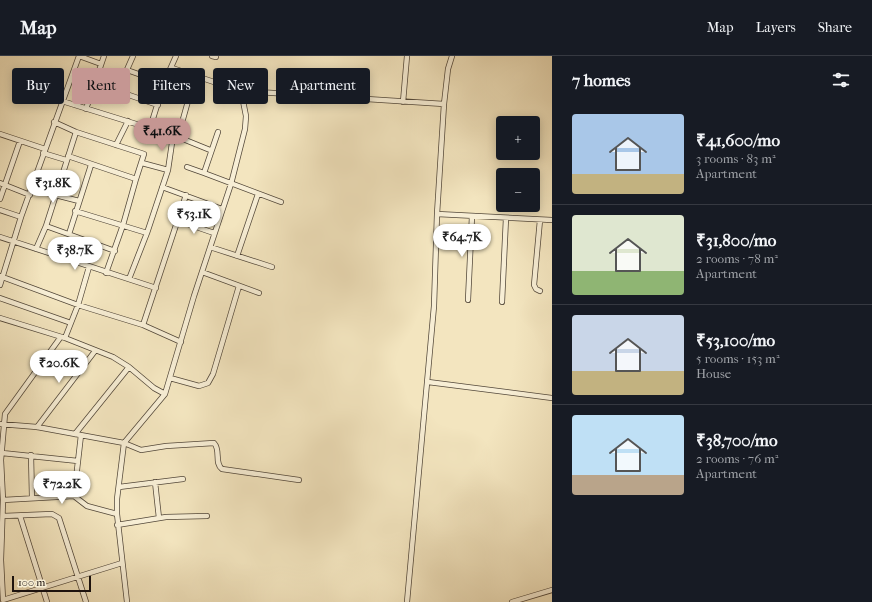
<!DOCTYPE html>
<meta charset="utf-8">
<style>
:root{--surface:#171b24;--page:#20242c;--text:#f1f3f6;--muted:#9ea1a6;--line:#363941;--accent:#c59692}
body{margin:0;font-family:"IM FELL French Canon",serif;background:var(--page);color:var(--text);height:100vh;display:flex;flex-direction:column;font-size:15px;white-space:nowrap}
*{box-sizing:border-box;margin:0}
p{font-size:13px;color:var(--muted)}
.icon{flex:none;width:22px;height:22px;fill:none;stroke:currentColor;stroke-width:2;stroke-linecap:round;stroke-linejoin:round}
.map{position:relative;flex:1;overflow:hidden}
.drawer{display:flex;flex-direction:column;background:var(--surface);width:320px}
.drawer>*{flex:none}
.guide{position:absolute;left:12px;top:12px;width:380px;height:36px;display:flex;gap:8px}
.tools{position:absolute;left:496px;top:60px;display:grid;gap:8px}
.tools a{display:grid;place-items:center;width:44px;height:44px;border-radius:4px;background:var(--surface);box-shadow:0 2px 10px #0003;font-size:20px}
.scale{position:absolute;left:12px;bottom:10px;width:79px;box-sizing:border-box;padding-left:4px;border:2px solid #1e130e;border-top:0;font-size:11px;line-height:14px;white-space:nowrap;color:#1e130e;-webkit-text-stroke:3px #f7eed5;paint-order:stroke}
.price{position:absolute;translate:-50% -34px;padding:0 9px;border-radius:14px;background:#fff;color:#222;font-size:13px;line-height:26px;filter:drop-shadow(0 1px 2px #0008)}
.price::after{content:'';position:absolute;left:50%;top:24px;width:12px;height:9px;margin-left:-6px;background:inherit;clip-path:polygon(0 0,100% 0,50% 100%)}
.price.on{background:var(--accent);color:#111}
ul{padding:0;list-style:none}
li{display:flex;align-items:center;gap:12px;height:100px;padding:0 20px}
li+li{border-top:1px solid var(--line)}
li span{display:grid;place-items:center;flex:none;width:112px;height:80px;border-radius:4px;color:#555}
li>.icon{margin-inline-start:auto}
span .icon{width:48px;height:48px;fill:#fffc;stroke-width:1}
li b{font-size:17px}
h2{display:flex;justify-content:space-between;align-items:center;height:48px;padding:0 20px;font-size:17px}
.chip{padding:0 14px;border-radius:4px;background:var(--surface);box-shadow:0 2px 10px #0003;font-size:14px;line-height:36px}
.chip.on{background:var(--accent);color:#111}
header{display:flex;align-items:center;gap:24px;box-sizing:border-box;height:56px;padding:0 20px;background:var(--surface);border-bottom:1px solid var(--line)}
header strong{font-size:19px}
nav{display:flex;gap:22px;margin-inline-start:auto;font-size:14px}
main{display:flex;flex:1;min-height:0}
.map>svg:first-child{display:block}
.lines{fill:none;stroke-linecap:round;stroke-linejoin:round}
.minor-casing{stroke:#53483a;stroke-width:6}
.minor{stroke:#f7eed5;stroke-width:4.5}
</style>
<header>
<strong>Map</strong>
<nav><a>Map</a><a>Layers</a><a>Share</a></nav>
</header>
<main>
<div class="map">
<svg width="552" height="546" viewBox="0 0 552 546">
<rect width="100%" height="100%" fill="#f3e5bf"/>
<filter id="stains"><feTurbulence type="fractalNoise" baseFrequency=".005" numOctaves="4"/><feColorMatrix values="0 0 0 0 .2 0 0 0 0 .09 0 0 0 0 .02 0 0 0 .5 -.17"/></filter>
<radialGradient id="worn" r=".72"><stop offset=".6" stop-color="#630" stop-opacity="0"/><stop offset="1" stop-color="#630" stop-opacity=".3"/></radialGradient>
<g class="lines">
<g class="minor-casing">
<path id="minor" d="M79,0l22,8
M212,0l4,1
M172,12l69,23 203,13
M127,14l37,13
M94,27l64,22
M118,34l15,-34
M62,45l116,36 32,13
M403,46l4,-46
M86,53l18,-53
M54,66l22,10 68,22 -8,25 -68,-23
M150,72l14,-45 12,-27
M218,76l-14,41 77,29
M0,78l45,15
M178,81l17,-61
M116,89l12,-24
M43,97l23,7
M187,111l17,6
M168,114l5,-34
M0,127l30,12
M162,131l60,22
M32,133l47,12
M0,143l20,-58
M0,154l21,7
M75,155l72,22
M437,158l115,6
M540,164l-6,65 2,4 4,2
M179,165l35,12
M46,170l69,25
M69,178l22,-69
M0,181l156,51
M210,191l62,20
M36,193l10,-23 30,-94
M237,200l21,-62
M202,216l57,21
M106,217l17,-48 13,-46
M0,220l78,29 65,20 38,17
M129,223l18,-46 21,-63 -26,-7
M0,229l21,-68 58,-161
M0,242l71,25
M468,244l4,-84
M502,246l4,-84
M0,262l65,20 48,19 16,10 25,21 11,6
M143,269l43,-130
M60,282l-55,76 -4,46 2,40 -2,60 2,40 119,-37
M65,282l13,-33 11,-38
M170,322l29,8 9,-3 5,-9 26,-88
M428,326l124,16
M0,368l37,3 87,16 17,7 25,-4 48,-3c7,7 0,20 8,26l77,11
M37,371l58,-76
M75,378l54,-67
M2,397l76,8
M31,399l1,43
M155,426l4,36
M119,431l64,-8
M74,440l7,-61
M3,444l71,-4 13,10 30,8
M3,460l49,-2 7,4 27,84
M20,460l27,86
M117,469l49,-8 41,-1
M127,546l-10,-88v-15l7,-56 41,-49 29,-98 37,-112 14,-55 1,-13 -5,-25
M407,546l27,-296 3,-92 7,-110 4,-35 4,-13
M512,546l40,-12"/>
</g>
<use href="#minor" class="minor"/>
</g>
<rect width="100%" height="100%" filter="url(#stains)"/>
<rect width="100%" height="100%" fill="url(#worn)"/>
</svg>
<div class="tools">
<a>+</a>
<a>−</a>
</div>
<div class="scale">100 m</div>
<b class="price on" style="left:162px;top:96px">₹41.6K</b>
<b class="price" style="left:53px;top:148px">₹31.8K</b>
<b class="price" style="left:194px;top:179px">₹53.1K</b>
<b class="price" style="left:462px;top:202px">₹64.7K</b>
<b class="price" style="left:75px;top:215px">₹38.7K</b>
<b class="price" style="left:59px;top:328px">₹20.6K</b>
<b class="price" style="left:62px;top:449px">₹72.2K</b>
<div class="guide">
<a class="chip">Buy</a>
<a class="chip on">Rent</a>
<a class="chip">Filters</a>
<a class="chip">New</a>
<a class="chip">Apartment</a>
</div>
</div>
<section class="drawer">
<h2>7 homes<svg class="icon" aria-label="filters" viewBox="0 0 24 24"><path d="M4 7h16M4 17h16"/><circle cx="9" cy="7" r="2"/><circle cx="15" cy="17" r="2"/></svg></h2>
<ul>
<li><span style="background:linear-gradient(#a9c7e8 75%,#c2b280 0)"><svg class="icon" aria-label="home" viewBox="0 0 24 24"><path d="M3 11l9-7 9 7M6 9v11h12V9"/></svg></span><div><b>₹41,600/mo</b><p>3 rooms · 83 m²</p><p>Apartment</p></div></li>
<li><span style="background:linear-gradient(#dfe7d0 70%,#8fb573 0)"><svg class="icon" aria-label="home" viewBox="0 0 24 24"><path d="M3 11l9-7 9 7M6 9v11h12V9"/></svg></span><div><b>₹31,800/mo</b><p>2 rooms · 78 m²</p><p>Apartment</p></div></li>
<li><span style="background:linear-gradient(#c9d6e8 70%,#c2b280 0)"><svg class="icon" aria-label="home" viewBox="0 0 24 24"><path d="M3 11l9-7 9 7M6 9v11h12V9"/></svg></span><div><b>₹53,100/mo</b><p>5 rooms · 153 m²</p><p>House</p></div></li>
<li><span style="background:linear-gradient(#bfe0f5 75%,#b9a48a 0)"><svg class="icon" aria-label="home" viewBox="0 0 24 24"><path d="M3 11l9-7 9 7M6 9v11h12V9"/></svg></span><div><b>₹38,700/mo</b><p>2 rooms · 76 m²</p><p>Apartment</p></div></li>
</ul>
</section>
</main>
